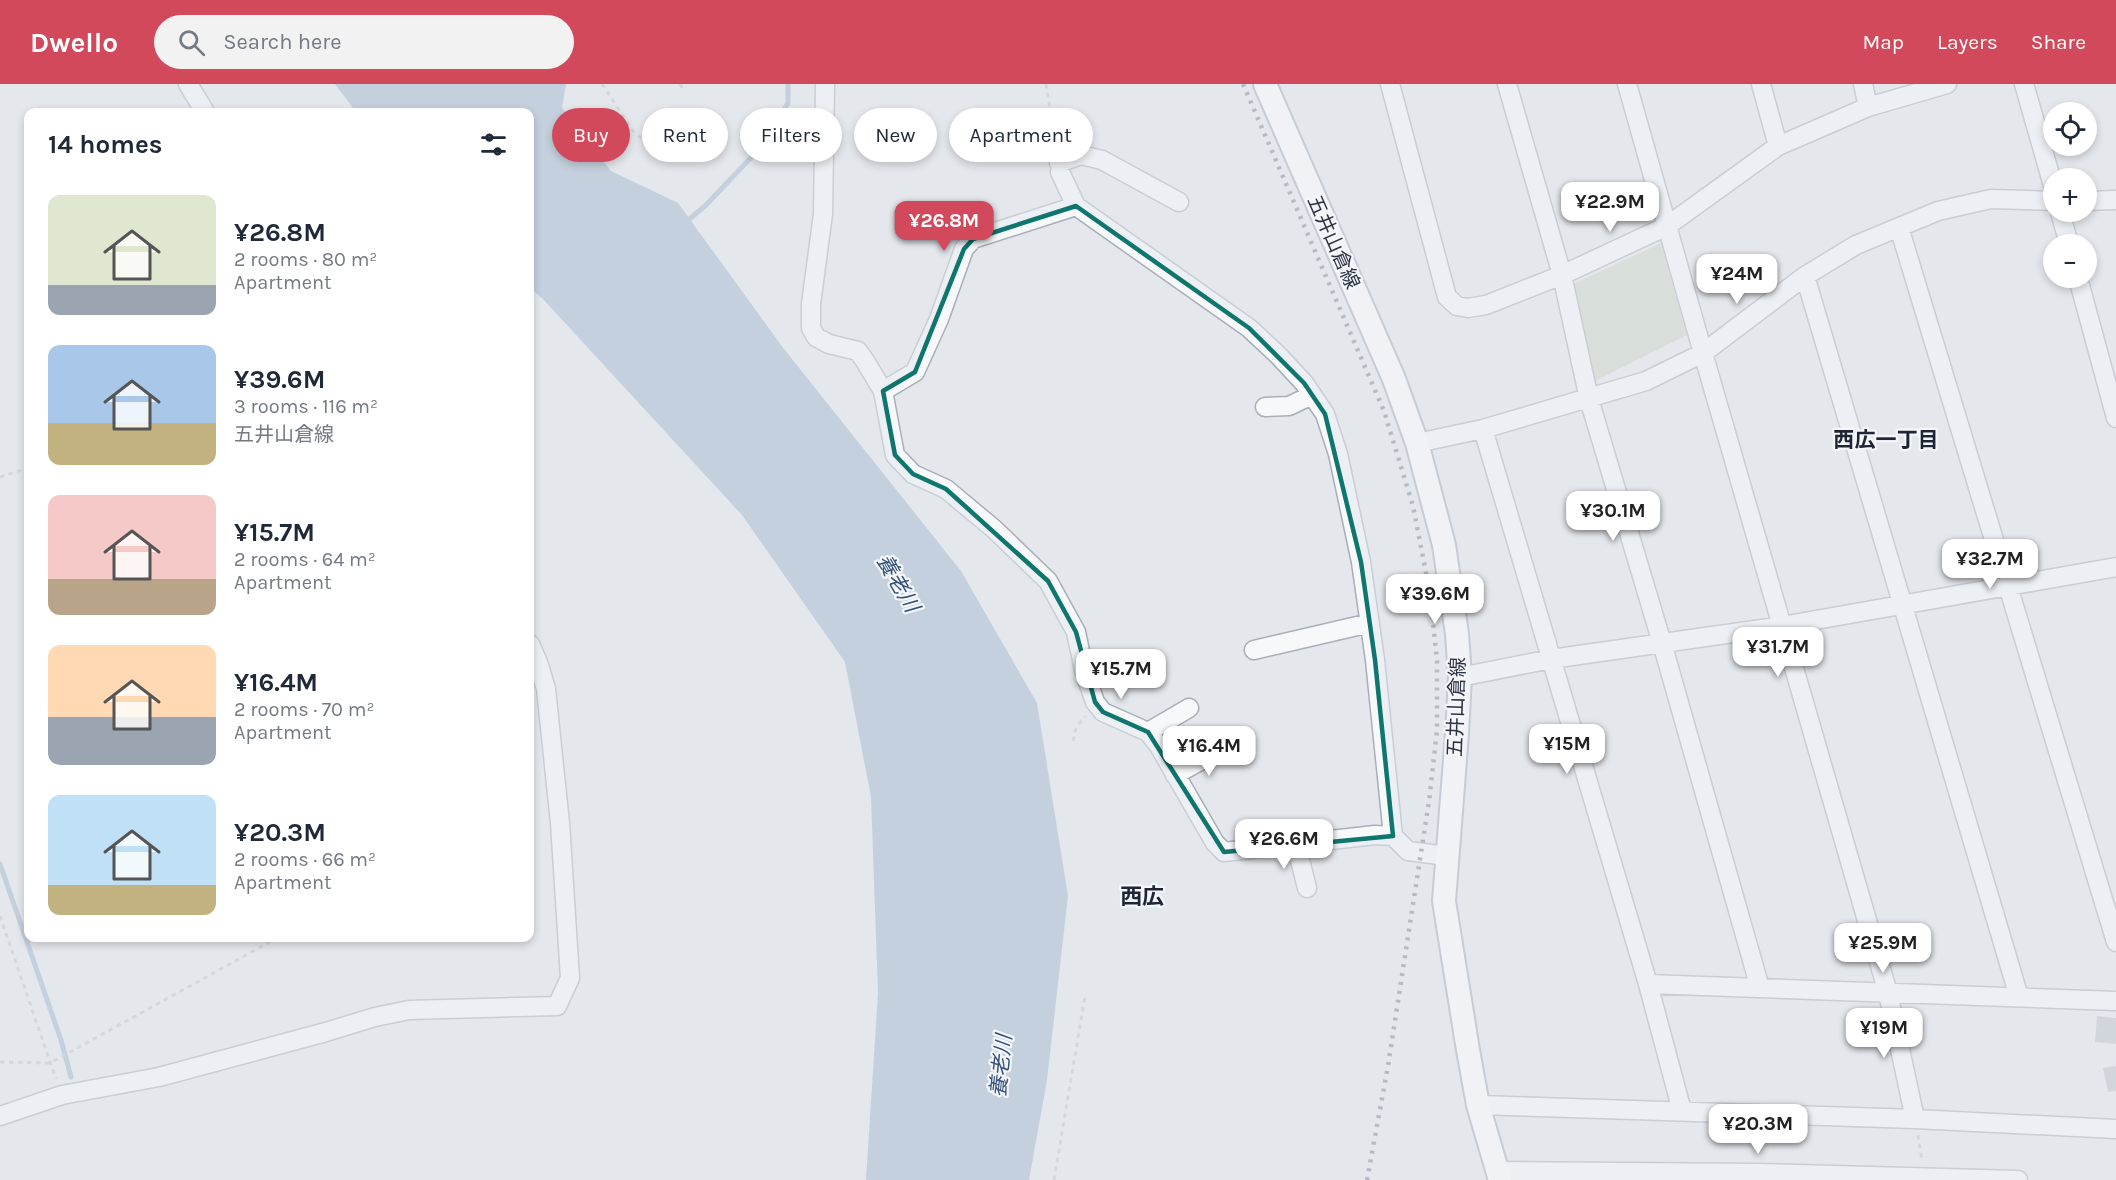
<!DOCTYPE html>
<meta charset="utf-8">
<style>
:root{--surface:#fff;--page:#f2f2f3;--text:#1f2937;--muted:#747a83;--accent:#d1495b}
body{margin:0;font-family:Karla,"Noto Sans JP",sans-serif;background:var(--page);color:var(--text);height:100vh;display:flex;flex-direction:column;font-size:22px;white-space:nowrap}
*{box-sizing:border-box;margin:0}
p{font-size:20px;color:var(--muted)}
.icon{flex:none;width:33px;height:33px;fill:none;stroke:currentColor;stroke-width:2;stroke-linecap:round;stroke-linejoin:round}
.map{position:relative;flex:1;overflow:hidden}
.drawer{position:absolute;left:24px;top:24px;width:510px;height:834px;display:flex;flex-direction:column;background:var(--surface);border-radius:12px;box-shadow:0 3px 9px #0003}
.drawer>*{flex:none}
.guide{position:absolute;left:552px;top:24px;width:570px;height:54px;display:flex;gap:12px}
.controls{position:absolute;left:2043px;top:18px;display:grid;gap:12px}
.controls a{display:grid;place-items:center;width:54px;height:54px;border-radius:50%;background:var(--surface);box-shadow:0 3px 9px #0003;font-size:30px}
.price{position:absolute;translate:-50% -51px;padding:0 14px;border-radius:12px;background:#fff;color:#222;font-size:20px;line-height:39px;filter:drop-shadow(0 2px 3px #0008)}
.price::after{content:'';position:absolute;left:50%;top:36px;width:18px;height:14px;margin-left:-9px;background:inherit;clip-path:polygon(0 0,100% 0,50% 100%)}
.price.on{background:var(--accent);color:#fff}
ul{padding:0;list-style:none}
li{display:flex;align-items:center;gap:18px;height:150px;padding:0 24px}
li span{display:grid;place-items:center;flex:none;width:168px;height:120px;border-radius:12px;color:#555}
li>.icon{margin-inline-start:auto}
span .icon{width:72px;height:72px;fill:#fffc;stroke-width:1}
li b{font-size:26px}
h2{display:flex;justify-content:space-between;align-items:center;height:72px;padding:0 24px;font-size:26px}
.tag{padding:0 21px;border-radius:27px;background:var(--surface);box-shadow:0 3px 9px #0003;font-size:21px;line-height:54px}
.tag.on{background:var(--accent);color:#fff}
header{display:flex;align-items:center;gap:36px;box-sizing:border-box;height:84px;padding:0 30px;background:var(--accent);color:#fff}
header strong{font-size:28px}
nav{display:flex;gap:33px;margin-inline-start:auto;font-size:21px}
.search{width:420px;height:54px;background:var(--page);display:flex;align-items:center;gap:15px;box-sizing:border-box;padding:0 21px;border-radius:33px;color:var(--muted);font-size:22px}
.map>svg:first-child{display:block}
.green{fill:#c9d6c5}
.water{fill:#9fb4cc}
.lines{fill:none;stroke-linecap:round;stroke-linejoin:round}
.stream{stroke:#9fb4cc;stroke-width:5}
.building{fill:#bbc0ca}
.minor-casing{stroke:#a9aeb7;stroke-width:21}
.major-casing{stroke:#a3abb8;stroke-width:26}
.path{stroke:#c2c5cb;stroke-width:3;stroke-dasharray:4.5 4.5;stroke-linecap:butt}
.minor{stroke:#f7f8fa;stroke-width:18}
.major{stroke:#fff;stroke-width:22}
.rail{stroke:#7d8696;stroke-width:4.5;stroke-dasharray:3 6;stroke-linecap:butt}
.marked{fill:none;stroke:#0f766e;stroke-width:4.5;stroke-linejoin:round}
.labels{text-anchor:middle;stroke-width:4.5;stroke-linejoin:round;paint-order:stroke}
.street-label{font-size:20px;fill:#2b3445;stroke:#f4f6f9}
.neighbourhood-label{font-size:21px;font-weight:bold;fill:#1d2536;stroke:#f4f6f9}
.water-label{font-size:21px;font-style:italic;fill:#34527a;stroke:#f4f6f9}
.quarter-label{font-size:22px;font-weight:bold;fill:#1d2536;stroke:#f4f6f9}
</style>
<header>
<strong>Dwello</strong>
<div class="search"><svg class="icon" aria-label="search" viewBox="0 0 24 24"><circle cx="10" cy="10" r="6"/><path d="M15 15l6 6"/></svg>Search here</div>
<nav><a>Map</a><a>Layers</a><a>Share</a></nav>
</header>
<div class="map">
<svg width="2116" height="1096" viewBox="0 0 2116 1096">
<rect width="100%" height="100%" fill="#e4e7ec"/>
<path class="green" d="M1661,159l26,92 -92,46 -28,-94z"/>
<path class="water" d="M335,0h231l-4,24 49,63 67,32 106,146 177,222 76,132 31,193 -21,184 -18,100h-163l12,-187 -7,-196 -26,-135 -103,-147 -200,-217 -12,-10v-176h-174z"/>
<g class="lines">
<path class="stream" d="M685,139l21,-18 56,-59 26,-43v-19
M0,780l61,176 10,37"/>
</g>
<path class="building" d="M2097,932l19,2v26l-21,-2z
M2116,982v25l-8,1 -5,-24z"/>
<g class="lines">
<g class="minor-casing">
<path id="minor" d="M188,0l17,28
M825,0l-2,130 -12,90v24l5,9 13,7 29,7 7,10 18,30 12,64 18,19 33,15 48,40 54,52 28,51 8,38 11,32 8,10 45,20 11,14 56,97 9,9 151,-17 18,1 15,15 39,5
M1390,0l57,213 10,9 11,2 18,-3 76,-30 105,-49 111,-80 90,-39 79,-23
M1507,0l55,191 27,124 73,244 98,345
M1627,0l76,269 185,640 27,126
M1761,0l17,62
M1863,0l5,23
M2024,0l30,105
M1059,79l22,-8 21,5 77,42
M1060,88l16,34 173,122 29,27 26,28 21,31 13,40 23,108 14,98 18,176
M2086,117l30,-1
M2060,128l9,32
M1899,143l217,715
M1805,192l214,721
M2078,194l38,140
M883,307l32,-19 24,-53 25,-70 9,-10 103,-33
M1265,323l24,-1 23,-11
M1483,345l165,555 34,127
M1417,359l66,-14 163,-48 57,-28 102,-77 51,-31 82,-34 53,-12 63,2
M1254,566l116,-27
M1460,593l91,-18 231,-33 334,-59
M1148,648l41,-24
M1175,691l50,-28
M1296,760l11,44
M1648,900l468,17
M1478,1021l437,14 201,10
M0,1032l62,-21 97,-18 167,-45 49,-15 34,-7 148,-4 13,-28 -10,-155 -14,-134 -7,-24 -9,-21
M1497,1087l262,2 259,7"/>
</g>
<g class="major-casing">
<path id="major" d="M1265,0l129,295 23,64 27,102 13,89 3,43 -3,57 -13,167 24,149 10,55 22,75"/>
</g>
<path class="path" d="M602,0l31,47 31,27
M680,0l4,7
M1046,0l10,63
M0,393l28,-9
M1073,657l3,-13 9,-12
M0,832l56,163
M0,978l50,1 220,-121 19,-4
M1918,1051l4,26
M1054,1096l31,-184"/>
<use href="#minor" class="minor"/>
<use href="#major" class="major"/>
<path class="rail" d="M1243,0l141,327 29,95 17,87 7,68v70l-8,70 -41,265 -21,114"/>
</g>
<path d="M0 0H2116V1096H0ZM1076,122l173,122 55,55 21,31 36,148 14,98 18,176 -169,16 -76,-120 -45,-20 -8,-10 -19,-70 -28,-51 -102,-92 -33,-15 -18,-19 -12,-64 32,-19 49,-123 9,-10z" fill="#e4e7ec" fill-opacity=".55" fill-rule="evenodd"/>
<path class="marked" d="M1076,122l173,122 55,55 21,31 36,148 14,98 18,176 -169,16 -76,-120 -45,-20 -8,-10 -19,-70 -28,-51 -102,-92 -33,-15 -18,-19 -12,-64 32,-19 49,-123 9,-10z"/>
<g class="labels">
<g class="street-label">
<text transform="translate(1334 158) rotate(66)" y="7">五井山倉線</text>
<text transform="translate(1456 623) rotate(-88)" y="7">五井山倉線</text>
</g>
<g class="neighbourhood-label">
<text x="1886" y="363">西広一丁目</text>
</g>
<g class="water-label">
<text transform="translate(898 499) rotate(60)" y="7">養老川</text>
<text transform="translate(1001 982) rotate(-84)" y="7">養老川</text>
</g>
<g class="quarter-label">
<text x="1142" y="820">西広</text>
</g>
</g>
</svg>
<div class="controls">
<a><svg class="icon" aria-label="locate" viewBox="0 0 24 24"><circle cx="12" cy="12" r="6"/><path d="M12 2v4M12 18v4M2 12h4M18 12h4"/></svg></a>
<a>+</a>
<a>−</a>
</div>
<b class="price" style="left:1610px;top:149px">¥22.9M</b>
<b class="price on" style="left:944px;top:168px">¥26.8M</b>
<b class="price" style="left:1737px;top:221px">¥24M</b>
<b class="price" style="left:1613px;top:458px">¥30.1M</b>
<b class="price" style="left:1990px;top:506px">¥32.7M</b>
<b class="price" style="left:1435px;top:541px">¥39.6M</b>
<b class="price" style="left:1778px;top:594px">¥31.7M</b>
<b class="price" style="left:1121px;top:616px">¥15.7M</b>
<b class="price" style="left:1567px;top:691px">¥15M</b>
<b class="price" style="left:1209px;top:693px">¥16.4M</b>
<b class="price" style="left:1284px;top:786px">¥26.6M</b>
<b class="price" style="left:1883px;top:890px">¥25.9M</b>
<b class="price" style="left:1884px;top:975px">¥19M</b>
<b class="price" style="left:1758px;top:1071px">¥20.3M</b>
<div class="guide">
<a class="tag on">Buy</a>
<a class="tag">Rent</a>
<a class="tag">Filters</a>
<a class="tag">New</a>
<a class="tag">Apartment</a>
</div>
<section class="drawer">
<h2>14 homes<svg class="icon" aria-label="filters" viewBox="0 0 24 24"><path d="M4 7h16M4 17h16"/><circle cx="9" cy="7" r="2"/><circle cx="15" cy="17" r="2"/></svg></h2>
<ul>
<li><span style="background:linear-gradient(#dfe7d0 75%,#9aa5b1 0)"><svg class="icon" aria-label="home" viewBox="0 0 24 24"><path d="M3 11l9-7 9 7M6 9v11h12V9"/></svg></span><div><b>¥26.8M</b><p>2 rooms · 80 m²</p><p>Apartment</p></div></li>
<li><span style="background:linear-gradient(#a9c7e8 65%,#c2b280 0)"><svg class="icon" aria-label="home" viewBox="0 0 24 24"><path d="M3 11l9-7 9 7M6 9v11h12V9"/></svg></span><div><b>¥39.6M</b><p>3 rooms · 116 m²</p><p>五井山倉線</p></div></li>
<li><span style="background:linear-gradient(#f6c9c9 70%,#b9a48a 0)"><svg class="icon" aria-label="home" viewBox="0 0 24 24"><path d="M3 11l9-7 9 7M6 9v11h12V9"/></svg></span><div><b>¥15.7M</b><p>2 rooms · 64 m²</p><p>Apartment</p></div></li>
<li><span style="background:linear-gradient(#ffd9b3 60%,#9aa5b1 0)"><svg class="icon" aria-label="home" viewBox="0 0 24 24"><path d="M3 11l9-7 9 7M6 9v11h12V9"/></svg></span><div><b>¥16.4M</b><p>2 rooms · 70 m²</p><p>Apartment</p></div></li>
<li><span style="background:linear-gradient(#bfe0f5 75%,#c2b280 0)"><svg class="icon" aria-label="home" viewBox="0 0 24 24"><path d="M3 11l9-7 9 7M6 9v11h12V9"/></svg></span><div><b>¥20.3M</b><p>2 rooms · 66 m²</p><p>Apartment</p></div></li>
</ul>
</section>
</div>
